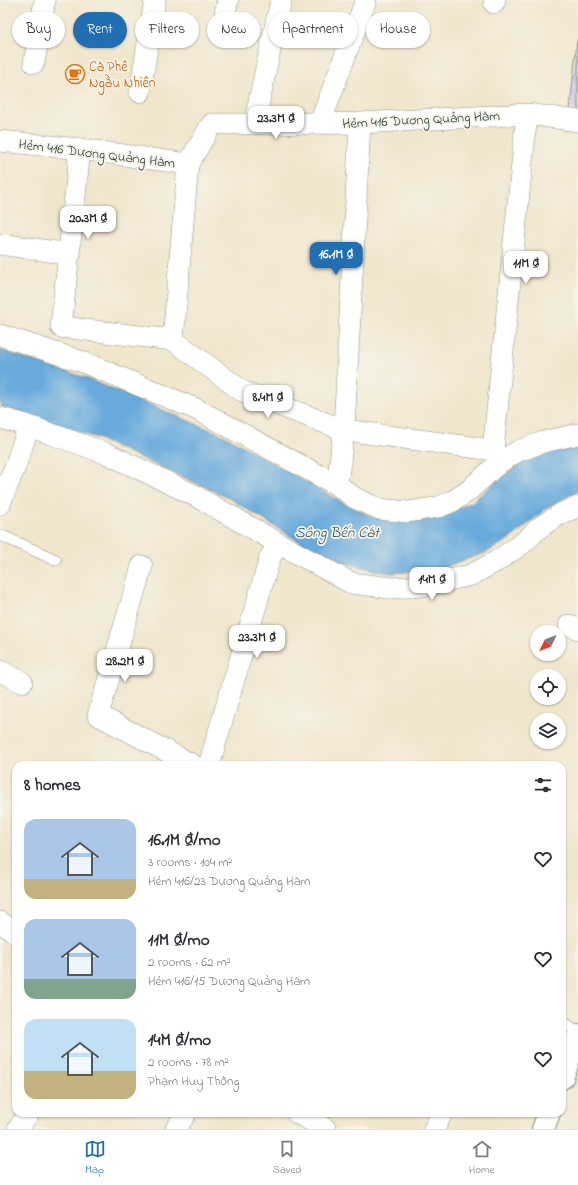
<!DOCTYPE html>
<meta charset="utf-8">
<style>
:root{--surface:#fff;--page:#f7f7f7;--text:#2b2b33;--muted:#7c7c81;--line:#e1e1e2;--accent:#1f6fb2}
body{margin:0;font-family:"Indie Flower",sans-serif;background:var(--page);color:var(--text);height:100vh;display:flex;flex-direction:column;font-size:15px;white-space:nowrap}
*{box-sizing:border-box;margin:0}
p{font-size:13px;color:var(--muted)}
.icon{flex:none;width:22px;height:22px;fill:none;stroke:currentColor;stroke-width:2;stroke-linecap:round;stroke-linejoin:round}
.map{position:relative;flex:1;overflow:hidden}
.panel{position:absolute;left:12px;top:761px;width:554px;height:356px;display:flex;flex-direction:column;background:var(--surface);border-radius:12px;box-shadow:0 1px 3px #0004}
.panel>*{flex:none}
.guide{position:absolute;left:12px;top:12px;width:554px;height:36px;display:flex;gap:8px}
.needle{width:26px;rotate:227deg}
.controls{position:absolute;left:530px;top:625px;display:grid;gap:8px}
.controls a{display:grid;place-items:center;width:36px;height:36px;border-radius:50%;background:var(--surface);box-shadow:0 1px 3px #0004;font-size:20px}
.price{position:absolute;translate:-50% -34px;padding:0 9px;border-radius:8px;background:#fff;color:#222;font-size:13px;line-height:26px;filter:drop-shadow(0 1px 2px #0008)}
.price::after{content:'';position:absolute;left:50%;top:24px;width:12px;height:9px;margin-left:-6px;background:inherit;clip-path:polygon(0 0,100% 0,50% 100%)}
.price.active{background:var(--accent);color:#fff}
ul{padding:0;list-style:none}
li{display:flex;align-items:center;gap:12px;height:100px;padding:0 12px}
li span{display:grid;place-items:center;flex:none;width:112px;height:80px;border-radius:12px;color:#555}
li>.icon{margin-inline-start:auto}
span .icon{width:48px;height:48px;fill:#fffc;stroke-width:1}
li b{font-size:17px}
h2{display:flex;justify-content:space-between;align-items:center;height:48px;padding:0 12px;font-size:17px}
.tag{padding:0 14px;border-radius:18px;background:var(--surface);box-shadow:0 1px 3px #0004;font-size:14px;line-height:36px}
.tag.active{background:var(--accent);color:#fff}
.dock{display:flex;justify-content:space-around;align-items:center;height:56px;border-top:1px solid var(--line);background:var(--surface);font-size:11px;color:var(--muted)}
.dock a{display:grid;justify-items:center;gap:2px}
.dock .active{color:var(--accent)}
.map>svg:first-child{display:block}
.water{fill:#68aadc;stroke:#447488}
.building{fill:#bfb3ef}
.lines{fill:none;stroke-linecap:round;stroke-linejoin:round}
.service-casing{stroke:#889280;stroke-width:12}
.minor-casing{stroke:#889280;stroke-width:22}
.tertiary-casing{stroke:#889280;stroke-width:24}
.service{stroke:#fff;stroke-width:11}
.minor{stroke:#fff;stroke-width:21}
.tertiary{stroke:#fff;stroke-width:22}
.labels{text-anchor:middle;stroke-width:3.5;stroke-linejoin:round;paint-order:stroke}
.food-label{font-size:14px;fill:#c56008;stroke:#f7f3e8;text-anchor:start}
.street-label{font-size:14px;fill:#1f3d34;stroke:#f7f3e8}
.water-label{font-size:15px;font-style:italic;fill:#31585e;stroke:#f7f3e8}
</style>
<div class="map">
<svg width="578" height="1129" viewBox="0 0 578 1129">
<rect width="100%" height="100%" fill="#f7f3e8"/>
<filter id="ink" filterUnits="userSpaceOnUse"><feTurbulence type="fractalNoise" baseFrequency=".025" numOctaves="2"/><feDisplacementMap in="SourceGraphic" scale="8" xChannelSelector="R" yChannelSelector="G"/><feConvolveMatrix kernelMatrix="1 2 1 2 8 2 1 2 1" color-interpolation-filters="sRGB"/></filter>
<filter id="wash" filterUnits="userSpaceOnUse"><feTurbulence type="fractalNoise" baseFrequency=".012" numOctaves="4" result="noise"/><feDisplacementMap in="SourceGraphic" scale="16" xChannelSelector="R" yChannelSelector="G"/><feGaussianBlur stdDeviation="0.9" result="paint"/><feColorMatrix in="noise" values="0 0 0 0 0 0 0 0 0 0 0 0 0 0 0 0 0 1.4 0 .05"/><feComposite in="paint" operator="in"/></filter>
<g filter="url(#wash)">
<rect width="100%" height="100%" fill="#f0e6cc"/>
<path class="water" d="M0,350l83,27 144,60 118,67 30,14 65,-1 32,-15 36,-30 34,-21 36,-12v52l-29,15 -37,31 -25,15 -52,18 -46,3 -61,-14 -99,-61 -132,-60 -97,-32z"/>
<g id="blocks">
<path class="building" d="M577,40h1v71l-8,-1z"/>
</g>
</g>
<g filter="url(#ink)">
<use href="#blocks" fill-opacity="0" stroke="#889280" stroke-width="1"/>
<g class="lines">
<g class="service-casing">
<path id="service" d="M0,535l56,25
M562,1021l16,11"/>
</g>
<g class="minor-casing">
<path id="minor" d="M494,3l1,-3
M225,13l3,-13
M34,63l11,-63
M140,92l15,-92
M320,123l46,-123
M254,124l27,-124
M0,141l80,8 108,15 24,-40 148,-1 167,-9 51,7
M80,149l-19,178 112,13 69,51 102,39 149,20
M0,244l70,10
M0,335l83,27 113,47 141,76 18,13 24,11 29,3 31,-5 14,-6 14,-9 33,-30 18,-11 25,-9 35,-8
M173,340l15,-176
M0,418l23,6 85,30 86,41 84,48 73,40 40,5 32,-2 48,-11 26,-14 26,-18 17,-16 22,-14 16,-6
M500,462l-7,-12 34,-336
M337,485l7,-55 16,-307
M0,504l16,-40 13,-38
M142,566l-44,149 95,50
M569,625l9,4
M0,671l22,11
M209,765l61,-207 8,-15
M0,922l16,11
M297,1113l29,16
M18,1129l11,-16
M176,1129l10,-16
M434,1129l8,-16"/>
</g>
<g class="tertiary-casing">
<path id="tertiary" d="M562,1078l16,-43
M543,1129l6,-16"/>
</g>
<use href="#service" class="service"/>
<use href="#minor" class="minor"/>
<use href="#tertiary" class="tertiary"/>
</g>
</g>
<defs>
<g id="cafe-ring" transform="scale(1)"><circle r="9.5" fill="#f7f3e8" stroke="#e8710a" stroke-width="1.5"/><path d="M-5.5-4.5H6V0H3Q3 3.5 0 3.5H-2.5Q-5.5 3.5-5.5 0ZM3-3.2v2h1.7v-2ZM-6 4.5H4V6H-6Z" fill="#e8710a"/></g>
</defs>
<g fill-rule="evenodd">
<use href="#cafe-ring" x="75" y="74"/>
</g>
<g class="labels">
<g class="food-label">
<text x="89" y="71">Cà Phê<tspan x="89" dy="16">Ngẫu Nhiên</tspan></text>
</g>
<g class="street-label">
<text transform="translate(421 119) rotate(-3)" y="5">Hẻm 416 Dương Quảng Hàm</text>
<text transform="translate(97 153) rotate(7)" y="5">Hẻm 416 Dương Quảng Hàm</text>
</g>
<g class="water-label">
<text x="337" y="537">Sông Bến Cát</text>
</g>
</g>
</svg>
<div class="controls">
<a><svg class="needle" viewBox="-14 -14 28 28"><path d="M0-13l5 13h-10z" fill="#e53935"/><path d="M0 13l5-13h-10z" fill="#7c7c81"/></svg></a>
<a><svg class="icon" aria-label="locate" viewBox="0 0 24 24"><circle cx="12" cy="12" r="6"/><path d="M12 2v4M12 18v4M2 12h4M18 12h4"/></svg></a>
<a><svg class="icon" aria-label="layers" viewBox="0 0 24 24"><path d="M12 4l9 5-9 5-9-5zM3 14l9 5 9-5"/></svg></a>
</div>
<b class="price" style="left:276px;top:140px">23.3M ₫</b>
<b class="price" style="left:88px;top:240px">20.3M ₫</b>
<b class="price active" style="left:336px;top:276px">16.1M ₫</b>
<b class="price" style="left:526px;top:285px">11M ₫</b>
<b class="price" style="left:268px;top:419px">8.4M ₫</b>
<b class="price" style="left:432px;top:601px">14M ₫</b>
<b class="price" style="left:257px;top:659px">23.3M ₫</b>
<b class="price" style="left:125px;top:683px">28.2M ₫</b>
<div class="guide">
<a class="tag">Buy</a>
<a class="tag active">Rent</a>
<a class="tag">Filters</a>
<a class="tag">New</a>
<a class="tag">Apartment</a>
<a class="tag">House</a>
</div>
<section class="panel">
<h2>8 homes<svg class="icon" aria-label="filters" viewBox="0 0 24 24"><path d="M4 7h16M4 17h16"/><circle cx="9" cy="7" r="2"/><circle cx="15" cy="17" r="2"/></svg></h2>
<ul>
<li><span style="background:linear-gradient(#a9c7e8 75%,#c2b280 0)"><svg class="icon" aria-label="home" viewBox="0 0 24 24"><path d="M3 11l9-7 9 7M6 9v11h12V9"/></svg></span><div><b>16.1M ₫/mo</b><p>3 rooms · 104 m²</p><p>Hẻm 416/23 Dương Quảng Hàm</p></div><svg class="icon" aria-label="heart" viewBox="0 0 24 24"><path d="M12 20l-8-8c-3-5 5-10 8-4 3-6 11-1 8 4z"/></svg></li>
<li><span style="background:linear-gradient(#a9c7e8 75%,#7fa58c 0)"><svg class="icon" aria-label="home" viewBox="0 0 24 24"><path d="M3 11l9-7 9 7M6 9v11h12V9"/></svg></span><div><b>11M ₫/mo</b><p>2 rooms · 62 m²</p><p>Hẻm 416/15 Dương Quảng Hàm</p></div><svg class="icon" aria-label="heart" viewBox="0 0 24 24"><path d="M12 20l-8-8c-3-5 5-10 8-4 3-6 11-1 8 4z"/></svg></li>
<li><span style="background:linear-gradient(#bfe0f5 65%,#c2b280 0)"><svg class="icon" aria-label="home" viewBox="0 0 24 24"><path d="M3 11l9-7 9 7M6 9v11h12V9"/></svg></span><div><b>14M ₫/mo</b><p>2 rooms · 78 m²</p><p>Phạm Huy Thông</p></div><svg class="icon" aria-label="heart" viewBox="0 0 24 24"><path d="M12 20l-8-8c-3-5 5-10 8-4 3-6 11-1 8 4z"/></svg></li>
</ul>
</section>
</div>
<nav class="dock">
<a class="active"><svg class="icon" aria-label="map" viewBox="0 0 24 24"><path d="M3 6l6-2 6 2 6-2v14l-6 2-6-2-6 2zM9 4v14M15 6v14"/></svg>Map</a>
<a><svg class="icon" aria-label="saved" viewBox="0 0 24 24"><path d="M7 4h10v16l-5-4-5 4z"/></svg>Saved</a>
<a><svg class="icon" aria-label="home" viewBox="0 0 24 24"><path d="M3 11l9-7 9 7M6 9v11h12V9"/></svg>Home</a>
</nav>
